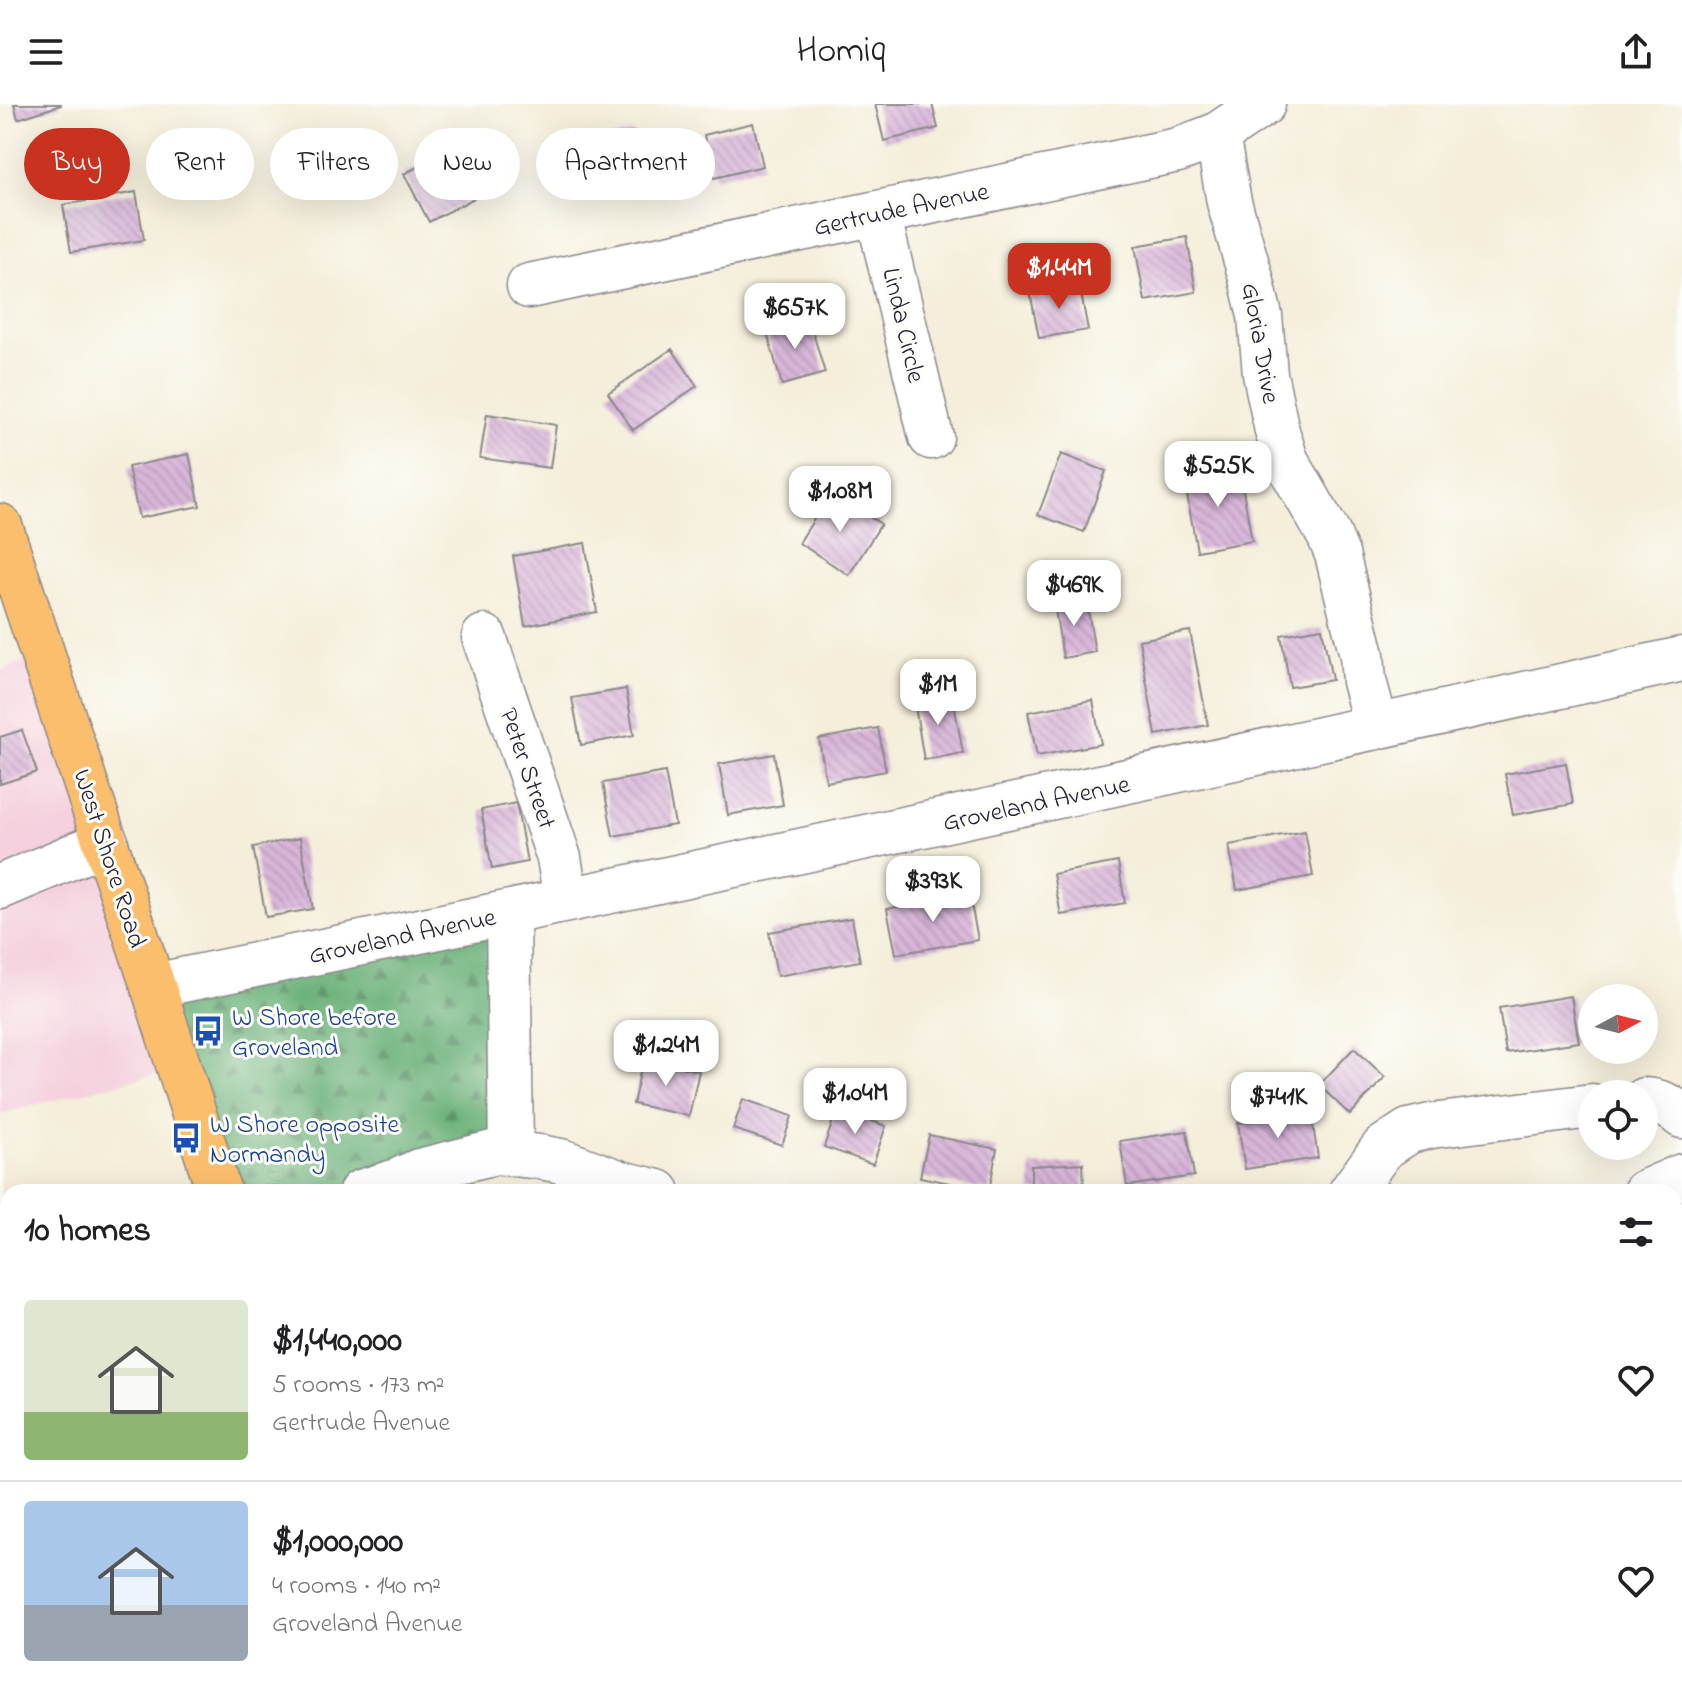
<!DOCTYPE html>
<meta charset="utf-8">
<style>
:root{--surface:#fff;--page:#f2f2f2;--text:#202124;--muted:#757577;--line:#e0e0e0;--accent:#c8321e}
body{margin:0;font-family:"Indie Flower",sans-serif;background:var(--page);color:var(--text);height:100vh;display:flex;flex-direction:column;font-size:30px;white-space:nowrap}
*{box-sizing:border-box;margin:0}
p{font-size:26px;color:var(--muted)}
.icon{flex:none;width:44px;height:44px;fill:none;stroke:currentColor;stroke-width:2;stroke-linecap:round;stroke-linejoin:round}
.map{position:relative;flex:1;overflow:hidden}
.side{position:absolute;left:0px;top:1080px;width:1682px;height:512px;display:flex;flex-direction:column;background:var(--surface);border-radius:24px 24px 0 0;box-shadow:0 8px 32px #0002}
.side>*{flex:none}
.hud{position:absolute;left:24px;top:24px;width:800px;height:72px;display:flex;gap:16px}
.needle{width:52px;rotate:83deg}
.fabs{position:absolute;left:1578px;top:880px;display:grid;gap:16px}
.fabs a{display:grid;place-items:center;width:80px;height:80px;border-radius:50%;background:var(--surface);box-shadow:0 8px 32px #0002;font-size:40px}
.price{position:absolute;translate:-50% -68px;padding:0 18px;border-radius:16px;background:#fff;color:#222;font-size:26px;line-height:52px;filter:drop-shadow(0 2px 4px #0008)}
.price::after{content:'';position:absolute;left:50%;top:48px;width:24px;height:18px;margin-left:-12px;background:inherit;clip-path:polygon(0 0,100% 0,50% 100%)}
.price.current{background:var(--accent);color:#fff}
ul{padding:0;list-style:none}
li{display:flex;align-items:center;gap:24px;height:200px;padding:0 24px}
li+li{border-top:2px solid var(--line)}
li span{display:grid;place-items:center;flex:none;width:224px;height:160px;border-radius:8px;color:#555}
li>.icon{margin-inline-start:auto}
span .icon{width:96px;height:96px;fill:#fffc;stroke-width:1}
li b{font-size:34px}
h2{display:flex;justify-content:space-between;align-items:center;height:96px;padding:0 24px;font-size:34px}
.chip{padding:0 28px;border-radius:36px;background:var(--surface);box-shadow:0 8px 32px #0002;font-size:28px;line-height:72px}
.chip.current{background:var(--accent);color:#fff}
header{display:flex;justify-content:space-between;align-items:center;height:104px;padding:0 24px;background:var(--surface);font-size:36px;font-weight:600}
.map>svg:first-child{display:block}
.built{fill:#f4cfdd}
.forest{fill:url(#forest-firs);stroke:#446858;stroke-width:2}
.building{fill:url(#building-back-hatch)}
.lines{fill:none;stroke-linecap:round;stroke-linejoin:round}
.minor-casing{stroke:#8b888a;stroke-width:47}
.major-casing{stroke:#8b888a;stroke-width:47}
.minor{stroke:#fff;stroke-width:44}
.major{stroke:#fabe6d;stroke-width:44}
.labels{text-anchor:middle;stroke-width:6;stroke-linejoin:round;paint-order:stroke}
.street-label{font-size:26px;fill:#22223b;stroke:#fdfcf7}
.transit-label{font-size:26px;fill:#164399;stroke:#fdfcf7;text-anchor:start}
</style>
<header><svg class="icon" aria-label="menu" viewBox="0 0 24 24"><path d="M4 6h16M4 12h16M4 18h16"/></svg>Homiq<svg class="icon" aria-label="share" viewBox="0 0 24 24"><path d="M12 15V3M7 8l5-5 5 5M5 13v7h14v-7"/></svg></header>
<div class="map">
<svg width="1682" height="1592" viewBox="0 0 1682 1592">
<defs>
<pattern id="forest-firs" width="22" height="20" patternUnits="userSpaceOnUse" patternTransform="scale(2)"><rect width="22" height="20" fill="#66af76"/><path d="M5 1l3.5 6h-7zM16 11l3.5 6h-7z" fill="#548e62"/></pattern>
<pattern id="building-back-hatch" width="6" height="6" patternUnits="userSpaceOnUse" patternTransform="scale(2)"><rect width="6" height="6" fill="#d8b6d9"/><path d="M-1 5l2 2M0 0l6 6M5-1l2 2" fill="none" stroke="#b99cbb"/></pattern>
</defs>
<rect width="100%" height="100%" fill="#fdfcf7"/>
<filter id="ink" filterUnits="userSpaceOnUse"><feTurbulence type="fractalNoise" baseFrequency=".0125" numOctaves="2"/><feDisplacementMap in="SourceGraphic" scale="16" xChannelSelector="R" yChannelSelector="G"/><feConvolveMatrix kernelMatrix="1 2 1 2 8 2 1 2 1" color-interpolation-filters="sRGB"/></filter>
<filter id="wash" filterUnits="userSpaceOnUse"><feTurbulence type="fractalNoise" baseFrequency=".006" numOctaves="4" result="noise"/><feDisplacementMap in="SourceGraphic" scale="32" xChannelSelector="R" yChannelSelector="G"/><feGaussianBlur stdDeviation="1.8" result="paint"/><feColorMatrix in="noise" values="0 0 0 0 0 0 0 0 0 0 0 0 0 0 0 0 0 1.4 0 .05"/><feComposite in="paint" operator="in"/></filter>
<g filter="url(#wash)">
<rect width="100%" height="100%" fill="#f4eeda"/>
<path class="built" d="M43,549l135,415 -178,46v-443z"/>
<path class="forest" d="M500,812l14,234 -147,42h-146l-57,-205z"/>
<g id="blocks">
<path class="building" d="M14,0h47v1l-43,14z
M875,0h57l6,24 -54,13z
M753,19l10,43 -49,12 -10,-43z
M633,28l9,37 -72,19 -9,-38z
M474,33l25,48 -70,37 -25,-48z
M136,88l8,48 -73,12 -8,-47z
M1187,133l9,55 -51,9 -10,-55z
M1079,179l9,47 -49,8 -9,-46z
M808,212l17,57 -43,12 -16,-56z
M672,245l25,37 -64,44 -25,-37z
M487,310l69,11 -6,43 -70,-10z
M189,350l11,52 -61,12 -11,-51z
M1061,350l45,17 -22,61 -46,-17z
M1239,363l13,74 -55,10 -13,-73z
M831,388l50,32 -32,51 -50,-32z
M585,439l12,69 -72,14 -12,-70z
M1086,494l9,54 -32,6 -9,-55z
M1322,524l10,52 -42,7 -9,-52z
M1190,527l18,94 -52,10 -17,-95z
M626,585l8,46 -53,10 -9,-47z
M952,589l11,60 -39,7 -10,-60z
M1093,596l8,44 -64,12 -9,-44z
M878,624l8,43 -60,11 -7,-43z
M22,626l15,42 -37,12v-47z
M774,650l9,51 -55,10 -9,-51z
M1566,659l7,41 -60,11 -8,-41z
M665,668l10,53 -62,11 -10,-53z
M516,699l11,59 -35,7 -11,-59z
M1305,727l8,45 -76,14 -8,-45z
M300,734l13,71 -47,8 -13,-70z
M1118,758l7,41 -64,12 -8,-41z
M969,789l9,47 -82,14 -9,-45z
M852,814l8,43 -83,15 -8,-44z
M1571,892l8,46 -73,11 -7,-45z
M1354,944l31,29 -35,38 -31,-30z
M643,955l56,12 -10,45 -56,-12z
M743,995l49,17 -10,29 -49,-16z
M837,1005l49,17 -13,38 -49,-17z
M1311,1008l7,46 -73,11 -7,-46z
M1187,1027l7,45 -67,10 -7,-45z
M929,1031l68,14 -8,42 -69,-14z
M1083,1059l1,29h-53v-26z
M1682,1162v42l-3,1 -5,-16v-24z
M966,1584h61l-6,8h-56l-3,-2z"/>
</g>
</g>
<g filter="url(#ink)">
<use href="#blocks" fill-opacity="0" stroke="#8b888a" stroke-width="2"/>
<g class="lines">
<g class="minor-casing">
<path id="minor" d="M1217,31l12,67 22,76 9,38 5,58 12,57 9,29 43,75 8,19 25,101 2,26 6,22 3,25
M878,109l53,224
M529,182l649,-136 39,-15 46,-31
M484,533l75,221 7,42
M0,783l106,-45
M508,809l3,241
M153,882c511,-105 1021,-213 1529,-327
M1644,996c16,1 26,6 38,16
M361,1088l36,-11 22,-10 77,-19 44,5 21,4 60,22 37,9
M1351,1088l32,-44 26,-17 22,-5 161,-20
M1645,1088l37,-16
M1184,1584l17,8
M244,1592l24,-8
M1613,1592l48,-8"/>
</g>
<g class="major-casing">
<path id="major" d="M0,422l153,460 66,206
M373,1584l3,8"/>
</g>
<use href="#minor" class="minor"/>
<use href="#major" class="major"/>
</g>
</g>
<defs>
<g id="bus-bare" transform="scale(2.4)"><path d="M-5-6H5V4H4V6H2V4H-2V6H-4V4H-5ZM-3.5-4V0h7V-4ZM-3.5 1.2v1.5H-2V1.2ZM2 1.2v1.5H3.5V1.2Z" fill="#1a4fb4" stroke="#fdfcf7" stroke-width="2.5" paint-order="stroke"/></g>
</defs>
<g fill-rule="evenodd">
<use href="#bus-bare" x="208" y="927"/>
<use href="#bus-bare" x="186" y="1034"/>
</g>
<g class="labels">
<g class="street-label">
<text transform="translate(901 104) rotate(-12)" y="9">Gertrude Avenue</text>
<text transform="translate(905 221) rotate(77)" y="9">Linda Circle</text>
<text transform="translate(1262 239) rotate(80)" y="9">Gloria Drive</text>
<text transform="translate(529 664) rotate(71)" y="9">Peter Street</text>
<text transform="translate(1036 698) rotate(-12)" y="9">Groveland Avenue</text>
<text transform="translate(111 754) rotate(72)" y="9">West Shore Road</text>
<text transform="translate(402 831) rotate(-12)" y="9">Groveland Avenue</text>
</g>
<g class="transit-label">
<text x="232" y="921">W Shore before<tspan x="232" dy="30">Groveland</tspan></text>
<text x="210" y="1028">W Shore opposite<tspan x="210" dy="30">Normandy</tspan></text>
</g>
</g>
</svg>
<div class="fabs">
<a><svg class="needle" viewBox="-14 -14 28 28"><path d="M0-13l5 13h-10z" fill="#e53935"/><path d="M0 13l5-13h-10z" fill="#757577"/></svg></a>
<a><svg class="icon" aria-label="locate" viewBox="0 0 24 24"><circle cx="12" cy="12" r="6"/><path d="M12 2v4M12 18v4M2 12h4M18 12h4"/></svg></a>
</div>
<b class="price current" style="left:1059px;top:207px">$1.44M</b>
<b class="price" style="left:795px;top:247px">$657K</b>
<b class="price" style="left:1218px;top:405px">$525K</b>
<b class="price" style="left:840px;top:430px">$1.08M</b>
<b class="price" style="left:1074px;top:524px">$469K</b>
<b class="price" style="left:938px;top:623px">$1M</b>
<b class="price" style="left:933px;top:820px">$393K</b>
<b class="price" style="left:666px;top:984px">$1.24M</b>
<b class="price" style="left:855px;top:1032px">$1.04M</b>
<b class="price" style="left:1278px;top:1036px">$741K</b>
<div class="hud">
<a class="chip current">Buy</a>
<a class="chip">Rent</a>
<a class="chip">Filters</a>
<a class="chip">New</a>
<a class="chip">Apartment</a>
</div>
<section class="side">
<h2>10 homes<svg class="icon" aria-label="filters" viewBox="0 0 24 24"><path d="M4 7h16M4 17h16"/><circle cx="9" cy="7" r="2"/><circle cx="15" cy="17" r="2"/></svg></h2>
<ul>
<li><span style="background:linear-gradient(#dfe7d0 70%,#8fb573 0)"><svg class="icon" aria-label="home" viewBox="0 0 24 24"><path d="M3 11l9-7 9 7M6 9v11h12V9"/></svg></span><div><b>$1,440,000</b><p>5 rooms · 173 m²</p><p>Gertrude Avenue</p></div><svg class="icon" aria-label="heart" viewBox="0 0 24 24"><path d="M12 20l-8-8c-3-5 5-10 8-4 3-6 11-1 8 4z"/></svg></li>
<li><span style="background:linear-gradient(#a9c7e8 65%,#9aa5b1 0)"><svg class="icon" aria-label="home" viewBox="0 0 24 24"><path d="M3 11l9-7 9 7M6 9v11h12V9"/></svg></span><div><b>$1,000,000</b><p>4 rooms · 140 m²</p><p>Groveland Avenue</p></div><svg class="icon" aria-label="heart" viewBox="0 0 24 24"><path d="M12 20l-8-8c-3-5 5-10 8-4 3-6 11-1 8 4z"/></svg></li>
</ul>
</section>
</div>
